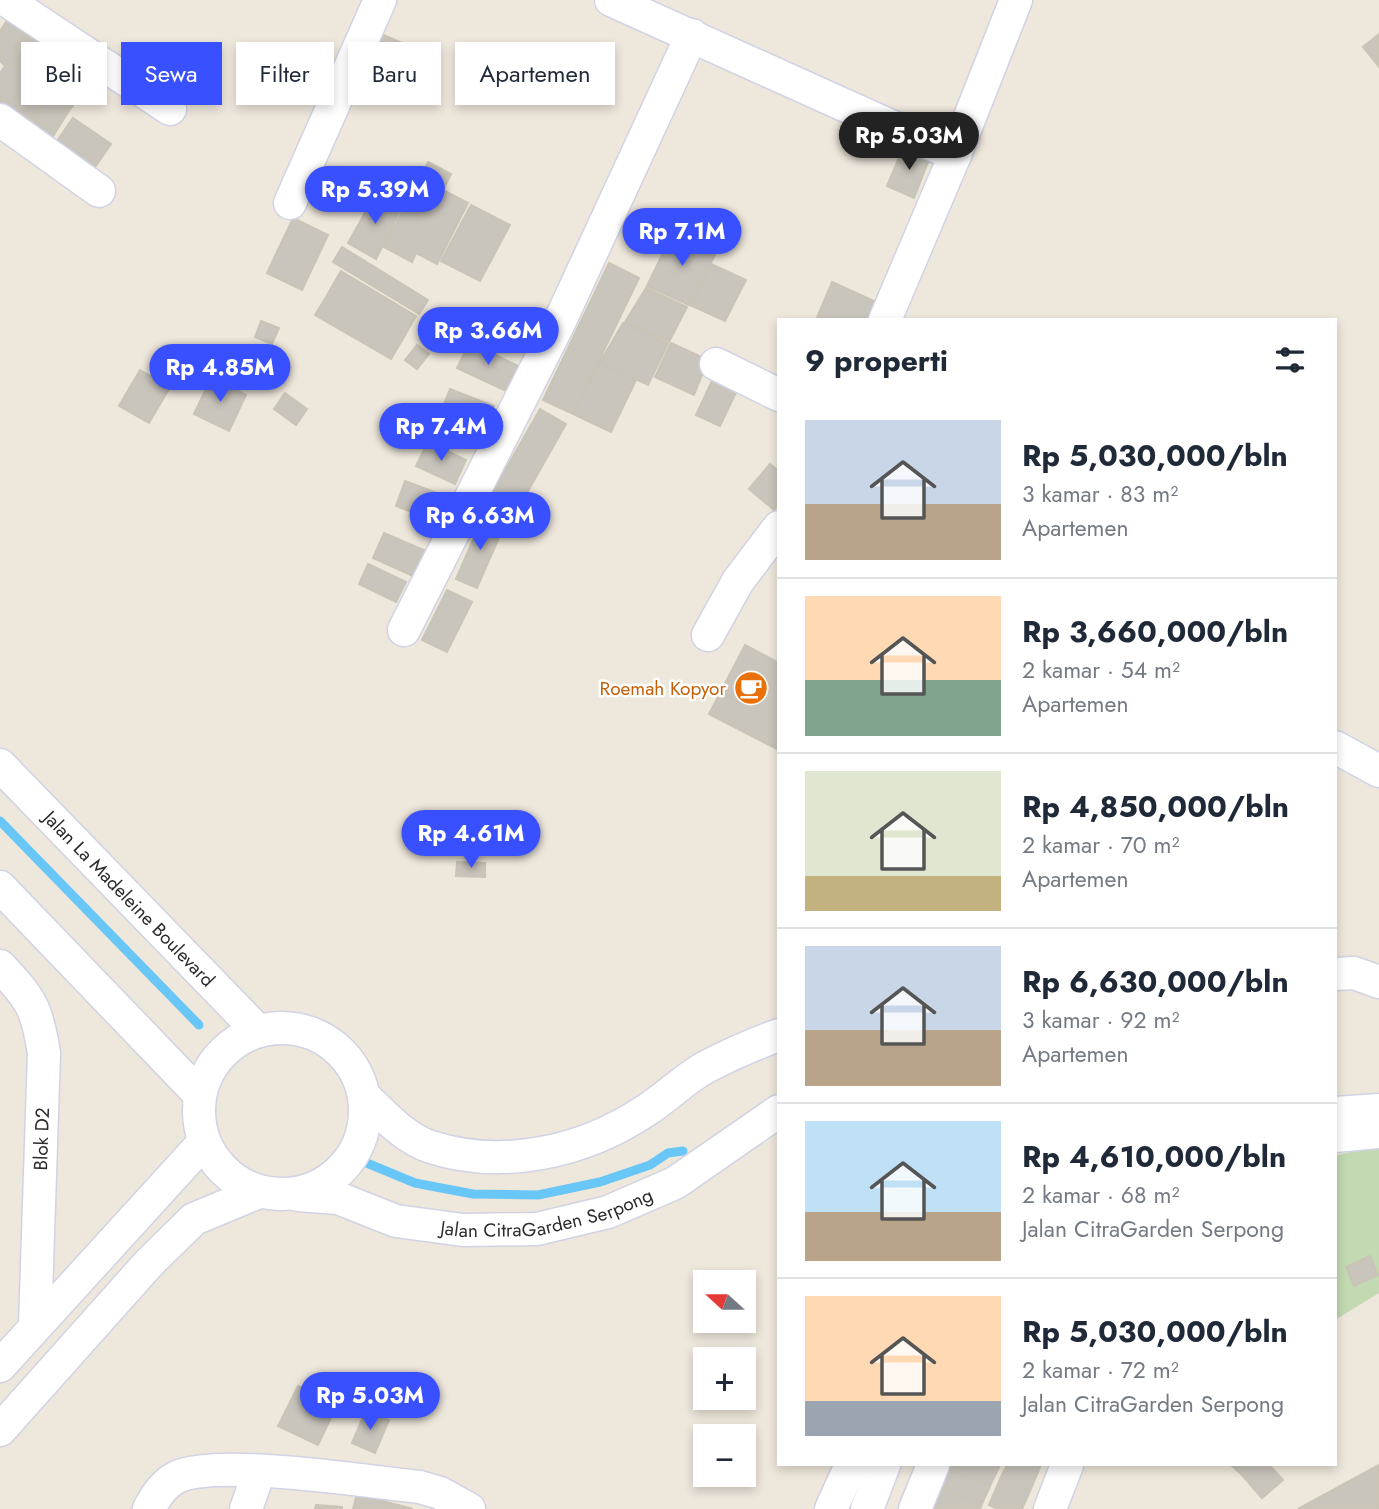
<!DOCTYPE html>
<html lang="id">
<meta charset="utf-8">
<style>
:root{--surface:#fff;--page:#f2f2f3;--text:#1f2937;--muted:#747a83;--line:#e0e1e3;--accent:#3850ff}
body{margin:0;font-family:Jost,sans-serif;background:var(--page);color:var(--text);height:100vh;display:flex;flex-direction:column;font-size:26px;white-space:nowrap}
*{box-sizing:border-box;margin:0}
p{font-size:23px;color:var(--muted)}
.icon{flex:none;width:38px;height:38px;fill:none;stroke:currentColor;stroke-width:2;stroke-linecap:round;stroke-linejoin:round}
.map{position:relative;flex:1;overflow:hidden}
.drawer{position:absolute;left:777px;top:318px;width:560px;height:1148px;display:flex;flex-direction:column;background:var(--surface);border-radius:0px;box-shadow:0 4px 10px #0003}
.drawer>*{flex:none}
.banner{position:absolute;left:21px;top:42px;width:651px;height:63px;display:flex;gap:14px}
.needle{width:46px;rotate:291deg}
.buttons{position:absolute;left:693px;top:1270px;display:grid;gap:14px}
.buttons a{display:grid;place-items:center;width:63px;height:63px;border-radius:0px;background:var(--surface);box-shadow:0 4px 10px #0003;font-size:35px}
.price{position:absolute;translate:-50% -60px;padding:0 16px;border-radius:24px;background:var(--accent);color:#fff;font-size:23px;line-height:46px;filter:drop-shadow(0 2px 4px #0008)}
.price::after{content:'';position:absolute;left:50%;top:42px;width:21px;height:16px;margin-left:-10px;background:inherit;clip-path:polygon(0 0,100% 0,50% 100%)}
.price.selected{background:#222;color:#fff}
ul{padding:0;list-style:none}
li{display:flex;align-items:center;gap:21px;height:175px;padding:0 28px}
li+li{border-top:2px solid var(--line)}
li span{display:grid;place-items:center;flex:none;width:196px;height:140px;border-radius:0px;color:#555}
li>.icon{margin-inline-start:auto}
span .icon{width:84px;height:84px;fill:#fffc;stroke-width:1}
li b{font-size:30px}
h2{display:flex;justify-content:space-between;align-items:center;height:84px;padding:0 28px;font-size:30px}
.pill{padding:0 24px;border-radius:0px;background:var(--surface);box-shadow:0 4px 10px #0003;font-size:24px;line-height:63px}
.pill.selected{background:var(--accent);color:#fff}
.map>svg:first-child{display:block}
.cemetery{fill:#c2d9b2}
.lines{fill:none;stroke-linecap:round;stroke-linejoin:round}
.stream{stroke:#68c7f7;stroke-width:9}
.building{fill:#c9c4bc;stroke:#c9c4b5;stroke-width:2}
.minor-casing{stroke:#d1d3e5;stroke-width:35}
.minor{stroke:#fff;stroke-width:32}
.labels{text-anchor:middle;stroke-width:5;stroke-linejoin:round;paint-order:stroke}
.food-label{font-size:19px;fill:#c56008;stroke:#fff;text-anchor:end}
.street-label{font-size:19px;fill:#2b2b2b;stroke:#fff}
</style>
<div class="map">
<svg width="1379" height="1509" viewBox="0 0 1379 1509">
<rect width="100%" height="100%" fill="#eee7dc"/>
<path class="cemetery" d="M1379,1144v149l-44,27v-164z"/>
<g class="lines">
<path class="stream" d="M0,821l199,204
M362,1161l53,22 58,11 65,1 62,-13 50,-17 18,-12 15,-2"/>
</g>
<path class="building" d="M8,19l19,13 -23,33 -4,-4v-30z
M32,28l21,15 -24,34 -21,-16z
M381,34l26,11 -14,32 -26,-12z
M1379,34v33l-16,-20z
M54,43l20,15 -24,36 -20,-17z
M75,59l20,13 -24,36 -21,-14z
M8,62l21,16 -24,30 -5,-4v-31z
M29,78l20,16 -21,31 -22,-16z
M50,94l20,15 -20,32 -22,-15z
M73,118l38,26 -16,23 -38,-26z
M904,146l26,11 -16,41 -27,-12z
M428,162l23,12 -8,16 25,13 -31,61 -21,-11 -4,9 -28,-15z
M376,193l26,14 -26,52 -28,-16z
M471,205l39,20 -30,56 -39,-20z
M293,218l35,17 -26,55 -35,-17z
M674,230l43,21 -28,54 -42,-19z
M342,247l86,53 -9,14 -86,-52z
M609,263l30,15 -66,136 -30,-14z
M711,264l35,16 -21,41 -35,-16z
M341,271l75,45 -15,26 -75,-45z
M832,282l42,19 -8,19h-50z
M646,288l41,19 -18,35 -44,-20z
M326,297l75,45 -10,17 -76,-44z
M261,321l18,7 -7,16 -17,-7z
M623,323l45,21 -20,41 -48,-23z
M470,342l48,24 -12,25 -49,-23z
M671,343l37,17 -14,35 -39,-18z
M417,345l12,9 -12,15 -12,-9z
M599,363l37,17 -25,52 -38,-18z
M718,368l24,12 -22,46 -24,-11z
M140,370l30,17 -21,36 -30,-17z
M211,378l35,17 -17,36 -35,-17z
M450,389l44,17 -11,25 -43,-17z
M285,393l22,16 -11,16 -22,-16z
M540,409l26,15 -50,88 -26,-15z
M428,442l38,18 -11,24 -39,-18z
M770,464l9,7v33l-5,6 -25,-21z
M405,481l40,15 -10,25 -39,-15z
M483,517l21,9 -27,62 -21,-9z
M384,533l42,18 -11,26 -42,-19z
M368,564l38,18 -10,20 -37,-18z
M447,590l25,12 -25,50 -25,-12z
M745,645l34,18v87l-70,-36z
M457,862l28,1v14l-29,-1z
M1370,1256l8,19 -24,11 -8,-19z
M298,1386l39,19 -19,40 -40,-19z
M366,1410l23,10 -14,33 -23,-10z
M937,1465h63l-10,21z
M937,1465l53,21 -8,18 -52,-20z
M1007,1465h34l-11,26 -30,-12z
M1231,1465h19l-9,9z
M1252,1465h17l14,15 -21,18 -21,-24z
M1379,1465v44h-81z
M1000,1479l30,12 -8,18h-24l-9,-4z
M930,1484l52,20 -2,5h-58z
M357,1494l56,15h-60z
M316,1505l26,2v2h-27z"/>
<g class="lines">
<g class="minor-casing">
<g id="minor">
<path d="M6,0l164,109"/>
<path d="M611,0l344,155"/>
<path d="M0,120l99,71"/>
<path d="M290,203l90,-203"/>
<path d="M885,320l70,-165 61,-155"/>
<path d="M716,364l63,31"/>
<path d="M404,630l154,-305 134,-290"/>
<path d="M708,635l30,-54 41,-54"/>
<path d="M1335,747l44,24"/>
<path id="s1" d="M0,765l258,266"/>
<path d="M0,887l200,208"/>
<path d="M0,966c31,33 37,42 44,87l-9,273"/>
<path d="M1335,974l19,-1 25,9"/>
<circle cx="282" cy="1111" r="83"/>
<path d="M364,1096c19,18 41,43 67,51 71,23 153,5 214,-36 21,-13 39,-32 61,-44 23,-12 48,-23 73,-32"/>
<path d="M1335,1113l44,-3"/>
<path d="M1335,1136l44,-4"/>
<path id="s2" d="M298,1195l40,3 58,23 67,9 74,-1 71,-17 67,-29 104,-72"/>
<path d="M0,1366l204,-224"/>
<path d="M0,1430l149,-167 45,-44 65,-27"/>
<path d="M149,1509c6,-12 16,-26 28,-32 42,-19 192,5 243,10l20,6 29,16"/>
<path d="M246,1509l13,-37"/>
<path d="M831,1509l20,-44"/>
<path d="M867,1509l17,-44"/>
<path d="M915,1509l18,-44"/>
<path d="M1050,1509l17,-44"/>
</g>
</g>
<use href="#minor" class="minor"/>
</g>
<defs>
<g id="cafe-disc" transform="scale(1.75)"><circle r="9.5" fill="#e8710a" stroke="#fff"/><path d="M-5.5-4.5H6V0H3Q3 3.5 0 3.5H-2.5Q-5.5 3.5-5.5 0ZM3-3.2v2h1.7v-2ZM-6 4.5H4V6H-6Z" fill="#fff"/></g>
</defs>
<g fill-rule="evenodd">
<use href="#cafe-disc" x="751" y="688"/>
</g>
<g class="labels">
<g class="food-label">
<text x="726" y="695">Roemah Kopyor</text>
</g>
<g class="street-label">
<text dy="7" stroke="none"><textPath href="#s1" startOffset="186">Jalan La Madeleine Boulevard</textPath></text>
<text transform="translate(41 1139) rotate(-88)" y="7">Blok D2</text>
<text dy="7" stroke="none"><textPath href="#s2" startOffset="256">Jalan CitraGarden Serpong</textPath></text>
</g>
</g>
</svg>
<div class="buttons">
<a><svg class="needle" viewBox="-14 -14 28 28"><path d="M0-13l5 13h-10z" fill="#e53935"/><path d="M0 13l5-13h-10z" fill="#747a83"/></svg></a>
<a>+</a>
<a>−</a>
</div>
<b class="price selected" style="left:909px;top:172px">Rp 5.03M</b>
<b class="price" style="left:375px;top:226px">Rp 5.39M</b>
<b class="price" style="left:682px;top:268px">Rp 7.1M</b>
<b class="price" style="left:488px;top:367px">Rp 3.66M</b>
<b class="price" style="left:220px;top:404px">Rp 4.85M</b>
<b class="price" style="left:441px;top:463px">Rp 7.4M</b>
<b class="price" style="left:480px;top:552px">Rp 6.63M</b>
<b class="price" style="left:471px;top:870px">Rp 4.61M</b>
<b class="price" style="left:370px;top:1432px">Rp 5.03M</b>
<div class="banner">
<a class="pill">Beli</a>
<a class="pill selected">Sewa</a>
<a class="pill">Filter</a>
<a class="pill">Baru</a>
<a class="pill">Apartemen</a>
</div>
<section class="drawer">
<h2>9 properti<svg class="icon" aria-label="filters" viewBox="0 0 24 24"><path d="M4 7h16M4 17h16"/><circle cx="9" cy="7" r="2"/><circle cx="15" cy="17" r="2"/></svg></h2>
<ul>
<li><span style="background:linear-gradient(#c9d6e8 60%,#b9a48a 0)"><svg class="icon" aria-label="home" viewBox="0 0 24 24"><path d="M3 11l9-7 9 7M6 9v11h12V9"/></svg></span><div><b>Rp 5,030,000/bln</b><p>3 kamar · 83 m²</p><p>Apartemen</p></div></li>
<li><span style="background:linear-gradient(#ffd9b3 60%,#7fa58c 0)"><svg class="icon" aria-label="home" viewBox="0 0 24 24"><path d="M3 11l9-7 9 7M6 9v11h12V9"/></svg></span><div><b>Rp 3,660,000/bln</b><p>2 kamar · 54 m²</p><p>Apartemen</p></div></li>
<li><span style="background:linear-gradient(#dfe7d0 75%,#c2b280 0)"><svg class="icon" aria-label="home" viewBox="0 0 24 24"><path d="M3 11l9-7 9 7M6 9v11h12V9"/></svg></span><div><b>Rp 4,850,000/bln</b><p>2 kamar · 70 m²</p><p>Apartemen</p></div></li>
<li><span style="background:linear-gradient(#c9d6e8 60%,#b9a48a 0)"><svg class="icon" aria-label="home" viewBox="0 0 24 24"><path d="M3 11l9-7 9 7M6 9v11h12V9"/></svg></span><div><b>Rp 6,630,000/bln</b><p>3 kamar · 92 m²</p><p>Apartemen</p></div></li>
<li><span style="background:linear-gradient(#bfe0f5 65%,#b9a48a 0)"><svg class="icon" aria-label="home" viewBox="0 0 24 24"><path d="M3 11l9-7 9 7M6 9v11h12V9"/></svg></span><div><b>Rp 4,610,000/bln</b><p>2 kamar · 68 m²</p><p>Jalan CitraGarden Serpong</p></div></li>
<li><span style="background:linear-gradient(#ffd9b3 75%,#9aa5b1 0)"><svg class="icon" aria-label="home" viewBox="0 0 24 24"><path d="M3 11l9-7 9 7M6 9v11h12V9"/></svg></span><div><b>Rp 5,030,000/bln</b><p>2 kamar · 72 m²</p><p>Jalan CitraGarden Serpong</p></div></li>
</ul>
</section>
</div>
